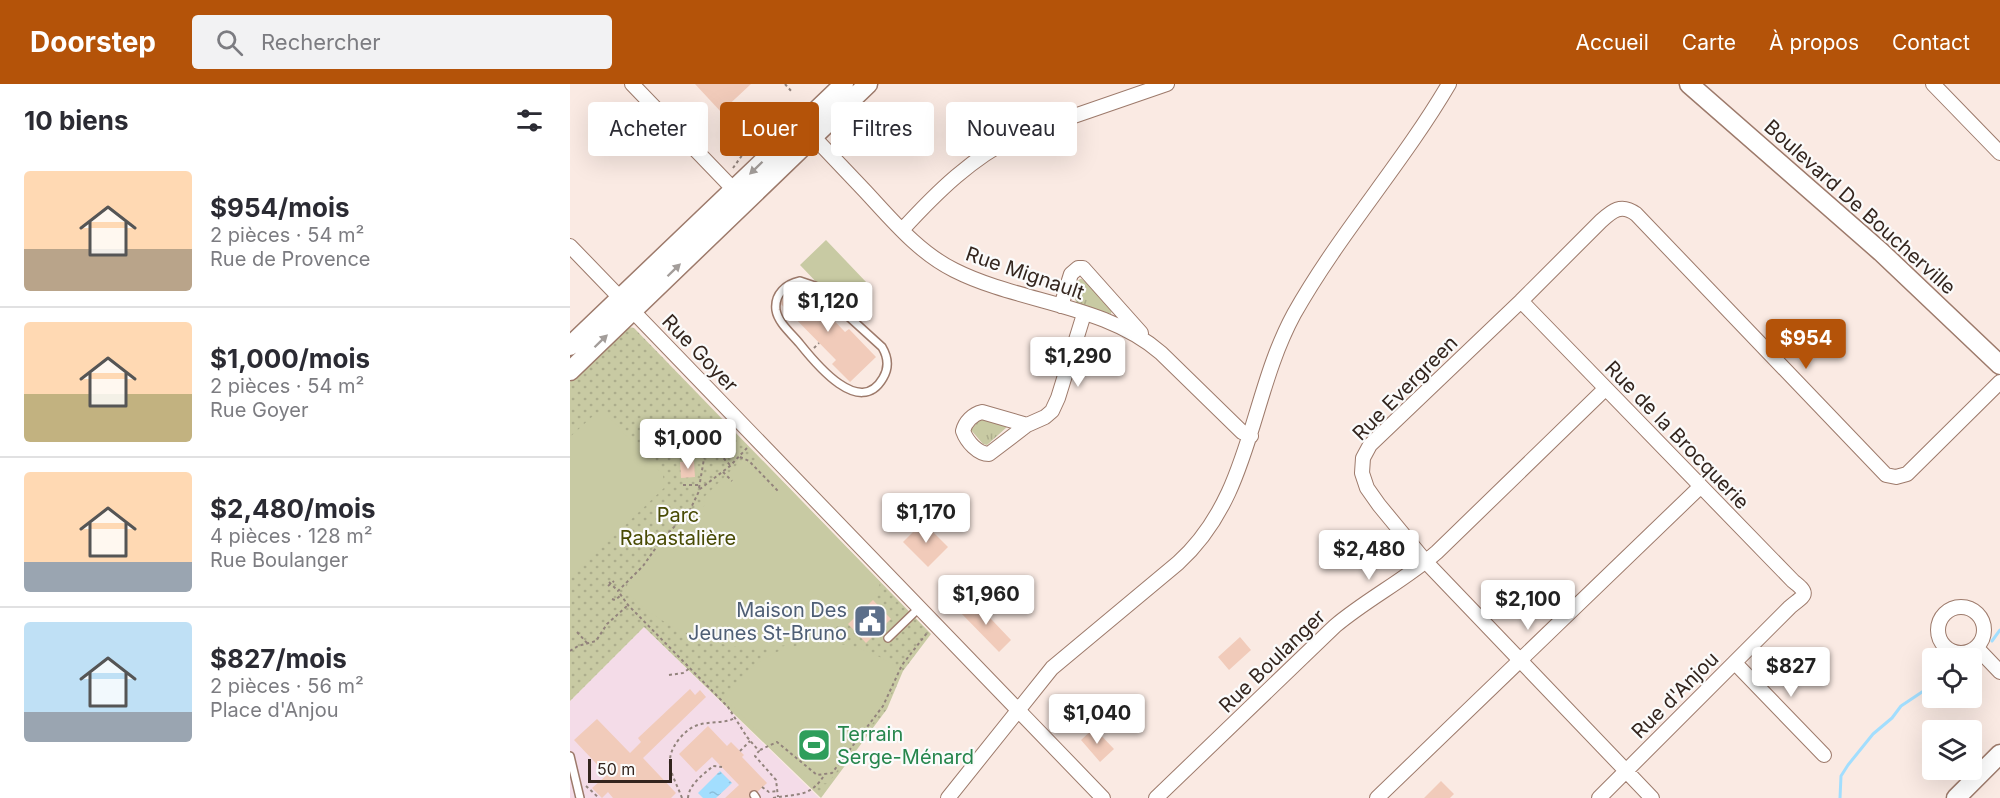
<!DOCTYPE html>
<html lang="fr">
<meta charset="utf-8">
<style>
:root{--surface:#fff;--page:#f2f2f3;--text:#2b2b33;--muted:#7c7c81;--line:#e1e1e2;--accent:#b45309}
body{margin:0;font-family:Inter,sans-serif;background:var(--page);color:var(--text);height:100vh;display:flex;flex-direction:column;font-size:22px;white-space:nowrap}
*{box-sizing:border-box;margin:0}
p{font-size:20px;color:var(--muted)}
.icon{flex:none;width:33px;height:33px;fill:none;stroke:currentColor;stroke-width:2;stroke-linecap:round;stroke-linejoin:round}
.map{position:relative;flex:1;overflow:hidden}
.drawer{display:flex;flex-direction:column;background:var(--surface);width:570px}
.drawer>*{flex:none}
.top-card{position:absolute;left:18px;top:18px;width:570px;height:54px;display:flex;gap:12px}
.buttons{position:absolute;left:1352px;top:564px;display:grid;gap:12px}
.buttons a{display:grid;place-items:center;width:60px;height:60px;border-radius:6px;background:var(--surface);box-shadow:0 6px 24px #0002;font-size:30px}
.scale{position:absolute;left:18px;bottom:15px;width:84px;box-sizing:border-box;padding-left:6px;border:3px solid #33251e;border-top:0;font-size:16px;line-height:21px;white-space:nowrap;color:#33251e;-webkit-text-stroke:4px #fbfbfb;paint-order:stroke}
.price{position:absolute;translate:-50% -51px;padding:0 14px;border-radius:6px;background:#fff;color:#222;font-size:20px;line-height:39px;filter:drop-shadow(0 2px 3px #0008)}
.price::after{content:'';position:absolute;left:50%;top:36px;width:18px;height:14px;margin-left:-9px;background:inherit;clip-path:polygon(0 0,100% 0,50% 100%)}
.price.on{background:var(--accent);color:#fff}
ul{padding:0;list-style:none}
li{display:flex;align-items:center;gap:18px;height:150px;padding:0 24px}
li+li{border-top:2px solid var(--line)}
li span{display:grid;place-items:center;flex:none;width:168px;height:120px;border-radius:6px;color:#555}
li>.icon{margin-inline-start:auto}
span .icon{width:72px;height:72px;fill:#fffc;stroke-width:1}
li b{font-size:26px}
h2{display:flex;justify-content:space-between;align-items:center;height:72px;padding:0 24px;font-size:26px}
.tag{padding:0 21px;border-radius:6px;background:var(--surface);box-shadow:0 6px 24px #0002;font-size:21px;line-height:54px}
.tag.on{background:var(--accent);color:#fff}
header{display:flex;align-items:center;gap:36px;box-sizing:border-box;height:84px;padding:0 30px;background:var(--accent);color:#fff}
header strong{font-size:28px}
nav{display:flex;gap:33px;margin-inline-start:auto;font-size:21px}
.search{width:420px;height:54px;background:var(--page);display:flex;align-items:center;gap:15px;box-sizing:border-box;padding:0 21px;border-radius:6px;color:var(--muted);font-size:22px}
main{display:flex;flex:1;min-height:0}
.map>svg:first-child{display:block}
.education{fill:#f4dce8}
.grass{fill:url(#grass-tufts)}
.park{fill:url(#park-dots)}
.garden{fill:#c8caa3}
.water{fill:url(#water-ripples)}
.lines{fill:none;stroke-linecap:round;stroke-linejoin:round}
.stream{stroke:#a2defe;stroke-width:3}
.building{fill:#f1cbba}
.lane-casing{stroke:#9d7a6b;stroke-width:10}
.street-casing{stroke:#9d7a6b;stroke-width:16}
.secondary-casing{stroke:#9d7a6b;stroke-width:21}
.path{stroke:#92837c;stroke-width:2;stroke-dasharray:3 3;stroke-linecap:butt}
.lane{stroke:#fff;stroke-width:7}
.street{stroke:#fff;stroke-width:14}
.secondary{stroke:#fff;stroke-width:18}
.oneway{fill:#a39d9a}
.labels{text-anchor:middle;stroke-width:4.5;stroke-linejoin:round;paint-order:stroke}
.street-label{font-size:20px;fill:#33251e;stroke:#fbfbfb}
.park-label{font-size:20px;fill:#494b05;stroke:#fbfbfb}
.service-label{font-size:20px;fill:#4e5e75;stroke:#fbfbfb;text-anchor:end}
.leisure-label{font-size:20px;fill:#27864d;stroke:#fbfbfb;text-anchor:start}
</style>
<header>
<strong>Doorstep</strong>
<div class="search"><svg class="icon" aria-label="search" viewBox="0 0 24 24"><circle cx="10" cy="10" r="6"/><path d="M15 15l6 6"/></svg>Rechercher</div>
<nav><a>Accueil</a><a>Carte</a><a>À propos</a><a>Contact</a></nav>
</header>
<main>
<section class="drawer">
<h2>10 biens<svg class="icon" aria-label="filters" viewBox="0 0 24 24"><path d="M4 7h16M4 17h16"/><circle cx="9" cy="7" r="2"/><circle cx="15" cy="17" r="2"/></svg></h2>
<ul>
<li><span style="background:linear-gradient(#ffd9b3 65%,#b9a48a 0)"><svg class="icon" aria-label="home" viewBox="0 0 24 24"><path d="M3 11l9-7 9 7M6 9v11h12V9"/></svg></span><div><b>$954/mois</b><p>2 pièces · 54 m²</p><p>Rue de Provence</p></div></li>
<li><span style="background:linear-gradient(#ffd9b3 60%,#c2b280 0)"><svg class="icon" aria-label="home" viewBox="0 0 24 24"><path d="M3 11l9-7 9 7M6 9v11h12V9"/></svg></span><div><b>$1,000/mois</b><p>2 pièces · 54 m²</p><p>Rue Goyer</p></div></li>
<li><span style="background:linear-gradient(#ffd9b3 75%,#9aa5b1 0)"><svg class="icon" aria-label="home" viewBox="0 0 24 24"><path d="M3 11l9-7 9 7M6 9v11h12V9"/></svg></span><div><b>$2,480/mois</b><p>4 pièces · 128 m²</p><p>Rue Boulanger</p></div></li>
<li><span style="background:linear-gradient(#bfe0f5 75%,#9aa5b1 0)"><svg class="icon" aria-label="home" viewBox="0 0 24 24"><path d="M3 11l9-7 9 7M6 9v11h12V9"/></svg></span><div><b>$827/mois</b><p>2 pièces · 56 m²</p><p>Place d'Anjou</p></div></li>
</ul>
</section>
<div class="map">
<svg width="1430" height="714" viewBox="0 0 1430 714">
<defs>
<pattern id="grass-tufts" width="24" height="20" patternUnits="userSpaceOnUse" patternTransform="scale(1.5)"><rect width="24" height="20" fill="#c8caa3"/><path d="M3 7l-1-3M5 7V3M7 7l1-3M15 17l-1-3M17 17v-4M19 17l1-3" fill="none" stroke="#acad8c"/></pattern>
<pattern id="park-dots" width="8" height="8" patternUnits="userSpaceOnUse" patternTransform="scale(1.5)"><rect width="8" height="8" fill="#c8caa3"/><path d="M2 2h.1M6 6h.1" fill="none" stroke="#acad8c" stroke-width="1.8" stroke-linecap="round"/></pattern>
<pattern id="water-ripples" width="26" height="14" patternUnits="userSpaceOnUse" patternTransform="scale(1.5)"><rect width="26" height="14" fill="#a2defe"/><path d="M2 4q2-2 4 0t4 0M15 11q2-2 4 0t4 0" fill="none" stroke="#8cbed9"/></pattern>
</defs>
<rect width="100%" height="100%" fill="#faeae3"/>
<path class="education" d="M74,543l175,171h-249v-97z"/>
<path class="grass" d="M510,195h2l30,30 -1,5 -33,-10c-7,-7 -5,-19 2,-25z
M413,335l24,8 -20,18 -4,-1 -12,-14 8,-10z"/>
<path class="park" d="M58,243l6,1 297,306 -28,37 -16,38 -66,89 -177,-171 -74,74v-319z"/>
<path class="garden" d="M256,156l41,43 -26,25 -41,-43z
M24,331h13l56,60 1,13 -94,90v-141z
M171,377h22l117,121c-3,19 -19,29 -35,40 -70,45 -163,28 -219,-31l2,-9 78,-78 -4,-5z
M251,558c32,1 55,11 81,28l-17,37 -57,76 -18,2 -86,-88c27,-35 53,-52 97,-55z"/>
<path class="water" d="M150,687l12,12 -16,15h-13l-5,-5z"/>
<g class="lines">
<path class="stream" d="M1422,557l8,-11
M1270,714l1,-22 7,-11 25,-31 19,-16 9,-12 24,-16 5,-6 2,-12"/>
</g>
<path class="building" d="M125,0h56l-30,28z
M228,199l47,49 4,-3 27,28 -26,25 -18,-18 4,-4 -57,-58z
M124,377l1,16 -14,1 -1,-16z
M353,438l25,25 -20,20 -25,-25z
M303,516l18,19 -25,24 -18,-19z
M403,516l38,40 -12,12 -39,-40z
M670,553l11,13 -22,20 -11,-13z
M120,605l5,6 5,-5 6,7 -63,61 33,35 -5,5h-58l-5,-6 -6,6 -10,-10 15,-13 -33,-35 23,-21 33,34 11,-11 -3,-4z
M138,642l19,20 4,-4 13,13 -2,2 25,26 -16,15h-26l14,-13 -27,-28 -16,15 -17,-18z
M524,644l20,21 -14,13 -19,-22z
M871,697l13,13 -4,4h-26z"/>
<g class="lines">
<g class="lane-casing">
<path id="lane" d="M230,197l15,5 67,61c6,10 7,21 1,31 -23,40 -67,-14 -83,-34 -8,-10 -22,-21 -24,-34 -2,-16 10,-26 24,-29z
M318,554l31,-30
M0,672l10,42
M184,711l2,3"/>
</g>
<g class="street-casing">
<path id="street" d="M62,0l107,111
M1363,0l67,69
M238,47c19,20 38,40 57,60 27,29 53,61 89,79 65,33 151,34 207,83l81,79 9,4
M332,146c34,-37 71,-74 117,-95l148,-51
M0,162l533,552
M951,217l272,280c18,14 11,14 -3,26l-191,191
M491,222l10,-32 7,-6h5l58,65
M457,341l-45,-13c-9,2 -17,10 -19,19 4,11 15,23 26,23l38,-29 18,-8 7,-6 6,-13 26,-84
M1368 546a23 23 0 1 1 46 0a23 23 0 1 1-46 0Z
M1407,564l23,24
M1165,579l89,92
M378,714l104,-130 126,-105c74,-67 71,-166 116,-249 45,-80 108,-150 155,-230
M586,714l179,-172c32,-27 70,-46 102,-74l168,-163
M807,714l323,-311
M1082,714l-226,-236 -47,-57 -12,-17 -5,-15 1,-15 7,-13 151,-144 80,-80c11,-10 20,-18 35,-7l250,261 10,2 11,-3 93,-92"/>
</g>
<g class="secondary-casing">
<path id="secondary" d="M1119,0l192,168 119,113
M0,262l274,-262
M0,287l298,-287
M1386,714l44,-44"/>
</g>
<path class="path" d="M215,0l7,8
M163,84l10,-14 3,-19
M244,264l5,-5
M137,357l23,24
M177,364l-17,18 -30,23 -10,21 -30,32 -17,24 -25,25 10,14 100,102 19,30 12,14 -4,5 21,24 2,17
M170,373l9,4 29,30
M153,388l9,9
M113,401h15
M129,404l8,-47
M39,498l9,9
M38,502l6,-5
M42,515l3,1 5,-4
M7,548l10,11
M0,567l8,-5 18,-5 11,-17 21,-19
M99,591l14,-2 7,-5
M190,666l17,-8 40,33 15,-2 51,-67 19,-41 25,-32
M170,667l10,-10
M16,702l13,12
M192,703l7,5 9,-1
M112,714c-9,-24 -21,-37 -2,-60 5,-6 11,-11 18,-13 12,-4 26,-1 37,-7
M118,714c1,-14 15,-23 25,-32l9,1
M203,714c26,-5 37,0 52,-24"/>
<use href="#lane" class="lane"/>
<use href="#street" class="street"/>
<use href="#secondary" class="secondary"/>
</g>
<defs><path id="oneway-solid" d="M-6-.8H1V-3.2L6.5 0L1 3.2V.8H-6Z" transform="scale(1.5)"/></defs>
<g class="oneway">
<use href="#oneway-solid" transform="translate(186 84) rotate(136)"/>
<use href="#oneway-solid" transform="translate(104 186) rotate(-44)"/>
<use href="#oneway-solid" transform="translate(31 257) rotate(-44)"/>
</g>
<defs>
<g id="civic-square" transform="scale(1.725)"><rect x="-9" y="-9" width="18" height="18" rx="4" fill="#5c6f8a" stroke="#fbfbfb"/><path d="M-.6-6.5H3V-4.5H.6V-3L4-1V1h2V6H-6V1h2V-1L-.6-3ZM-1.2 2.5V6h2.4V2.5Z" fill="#fff"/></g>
<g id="stadium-square" transform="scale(1.725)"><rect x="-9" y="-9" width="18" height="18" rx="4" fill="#2e9e5b" stroke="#fbfbfb"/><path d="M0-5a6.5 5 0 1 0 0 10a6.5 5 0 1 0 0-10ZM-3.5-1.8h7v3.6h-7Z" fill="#fff"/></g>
</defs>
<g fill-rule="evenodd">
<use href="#civic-square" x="300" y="537"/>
<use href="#stadium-square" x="244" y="661"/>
</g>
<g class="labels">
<g class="street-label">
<text transform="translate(1290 123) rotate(42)" y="7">Boulevard De Boucherville</text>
<text transform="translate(455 189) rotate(19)" y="7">Rue Mignault</text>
<text transform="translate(130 269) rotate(46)" y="7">Rue Goyer</text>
<text transform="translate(835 304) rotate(-45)" y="7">Rue Evergreen</text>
<text transform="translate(1107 351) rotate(46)" y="7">Rue de la Brocquerie</text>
<text transform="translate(702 577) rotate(-44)" y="7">Rue Boulanger</text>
<text transform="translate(1105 611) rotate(-45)" y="7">Rue d'Anjou</text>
</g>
<g class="park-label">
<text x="108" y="438">Parc<tspan x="108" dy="23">Rabastalière</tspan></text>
</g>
<g class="service-label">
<text x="277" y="533">Maison Des<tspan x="277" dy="23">Jeunes St-Bruno</tspan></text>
</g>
<g class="leisure-label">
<text x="267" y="657">Terrain<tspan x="267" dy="23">Serge-Ménard</tspan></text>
</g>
</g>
</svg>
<div class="buttons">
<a><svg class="icon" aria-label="locate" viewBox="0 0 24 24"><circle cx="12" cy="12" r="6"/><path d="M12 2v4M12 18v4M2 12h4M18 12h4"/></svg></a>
<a><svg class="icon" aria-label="layers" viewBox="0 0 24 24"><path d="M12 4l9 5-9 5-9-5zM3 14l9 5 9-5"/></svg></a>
</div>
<div class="scale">50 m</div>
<b class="price" style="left:258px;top:249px">$1,120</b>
<b class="price on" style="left:1236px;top:286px">$954</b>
<b class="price" style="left:508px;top:304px">$1,290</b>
<b class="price" style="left:118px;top:386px">$1,000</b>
<b class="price" style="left:356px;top:460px">$1,170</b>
<b class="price" style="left:799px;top:497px">$2,480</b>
<b class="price" style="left:416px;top:542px">$1,960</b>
<b class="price" style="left:958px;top:547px">$2,100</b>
<b class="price" style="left:1221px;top:614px">$827</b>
<b class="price" style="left:527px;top:661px">$1,040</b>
<div class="top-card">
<a class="tag">Acheter</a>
<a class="tag on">Louer</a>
<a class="tag">Filtres</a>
<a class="tag">Nouveau</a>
</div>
</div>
</main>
